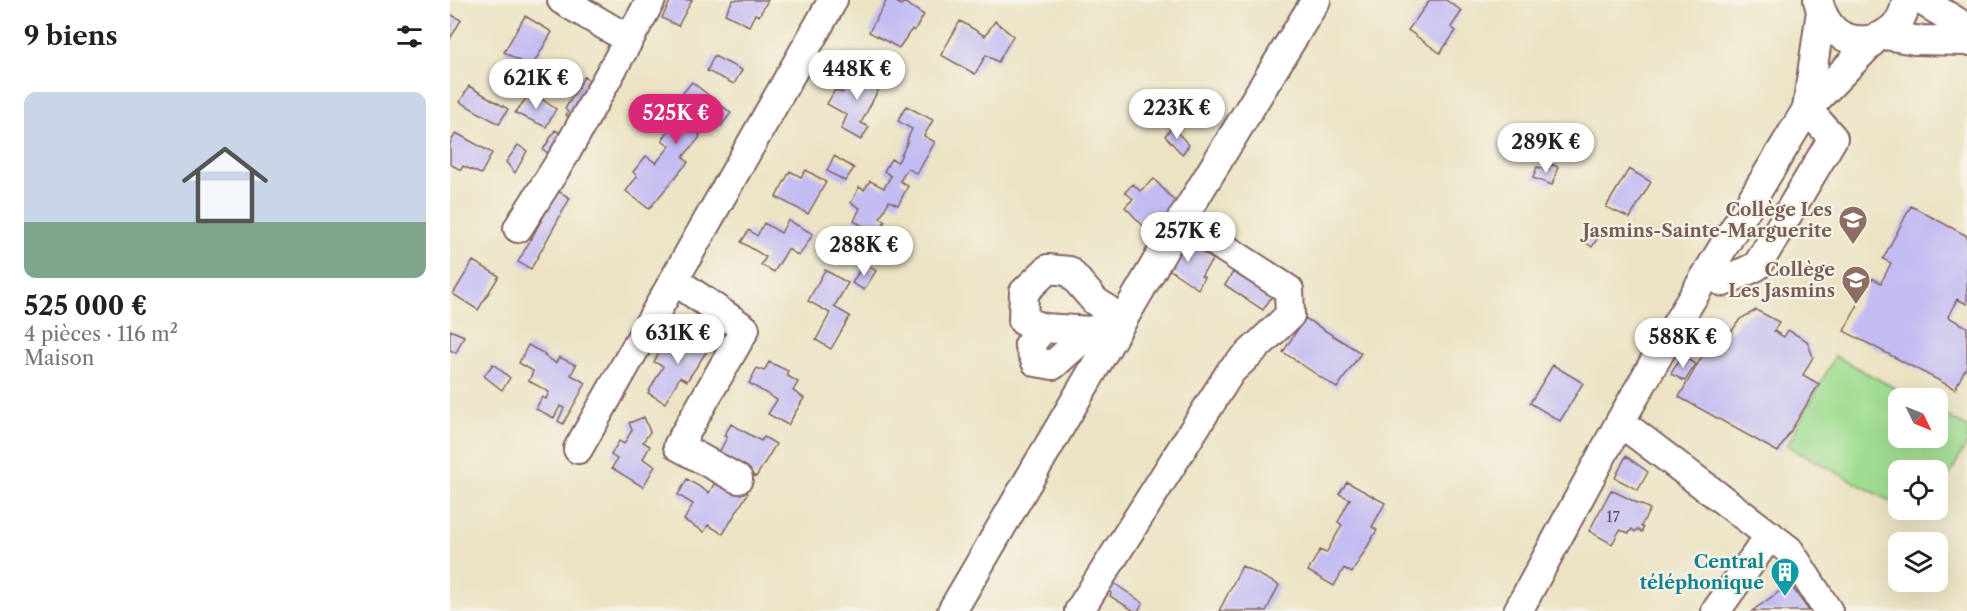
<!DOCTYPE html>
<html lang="fr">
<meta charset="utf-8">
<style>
:root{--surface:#fff;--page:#f6f6f6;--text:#202124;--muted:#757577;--line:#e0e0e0;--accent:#db2777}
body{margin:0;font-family:"Libre Caslon Text",serif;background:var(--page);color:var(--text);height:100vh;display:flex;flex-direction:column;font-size:22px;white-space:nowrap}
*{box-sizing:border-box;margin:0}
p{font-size:20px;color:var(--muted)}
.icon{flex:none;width:33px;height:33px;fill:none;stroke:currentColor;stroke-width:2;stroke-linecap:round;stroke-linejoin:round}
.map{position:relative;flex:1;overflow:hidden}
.side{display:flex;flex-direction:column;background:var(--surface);width:450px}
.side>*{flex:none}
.needle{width:39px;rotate:133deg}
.tools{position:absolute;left:1438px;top:388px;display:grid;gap:12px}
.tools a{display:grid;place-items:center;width:60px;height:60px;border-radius:12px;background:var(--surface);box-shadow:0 6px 24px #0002;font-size:30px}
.price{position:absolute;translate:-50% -51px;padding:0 14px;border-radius:21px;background:#fff;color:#222;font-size:20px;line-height:39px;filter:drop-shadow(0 2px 3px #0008)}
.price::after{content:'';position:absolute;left:50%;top:36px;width:18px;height:14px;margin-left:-9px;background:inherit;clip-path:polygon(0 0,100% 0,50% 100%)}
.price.active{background:var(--accent);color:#fff}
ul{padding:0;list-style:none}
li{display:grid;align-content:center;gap:12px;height:318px;padding:0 24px}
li+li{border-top:2px solid var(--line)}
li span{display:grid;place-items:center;height:186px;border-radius:12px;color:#555}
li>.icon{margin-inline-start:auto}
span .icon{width:108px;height:108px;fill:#fffc;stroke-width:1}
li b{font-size:26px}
h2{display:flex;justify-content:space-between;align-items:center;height:72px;padding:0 24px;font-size:26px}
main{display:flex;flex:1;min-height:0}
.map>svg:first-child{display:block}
.green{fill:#a0dd91;stroke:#757e5e;stroke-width:1.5}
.building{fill:#c3bcf2}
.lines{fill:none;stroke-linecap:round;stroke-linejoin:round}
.minor-casing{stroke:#826460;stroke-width:32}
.minor{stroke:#fff;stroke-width:28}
.labels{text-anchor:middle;stroke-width:4.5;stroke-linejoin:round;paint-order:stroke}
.number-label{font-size:15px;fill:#68465d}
.education-label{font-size:18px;font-weight:bold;fill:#785e54;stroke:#f7f3e8;text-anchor:end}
.culture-label{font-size:18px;font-weight:bold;fill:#0d838f;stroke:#f7f3e8;text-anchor:end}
</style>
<main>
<section class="side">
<h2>9 biens<svg class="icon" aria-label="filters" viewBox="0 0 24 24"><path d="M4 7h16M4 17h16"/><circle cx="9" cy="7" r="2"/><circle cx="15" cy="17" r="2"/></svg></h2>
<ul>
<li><span style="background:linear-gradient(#c9d6e8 70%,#7fa58c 0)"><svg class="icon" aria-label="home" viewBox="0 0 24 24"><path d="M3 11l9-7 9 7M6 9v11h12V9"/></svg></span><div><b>525 000 €</b><p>4 pièces · 116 m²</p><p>Maison</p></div></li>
</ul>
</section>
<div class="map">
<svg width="1517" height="611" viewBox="0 0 1517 611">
<rect width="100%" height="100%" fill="#f7f3e8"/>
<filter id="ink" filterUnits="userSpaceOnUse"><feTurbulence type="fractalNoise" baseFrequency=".0167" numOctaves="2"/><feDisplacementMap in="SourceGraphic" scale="12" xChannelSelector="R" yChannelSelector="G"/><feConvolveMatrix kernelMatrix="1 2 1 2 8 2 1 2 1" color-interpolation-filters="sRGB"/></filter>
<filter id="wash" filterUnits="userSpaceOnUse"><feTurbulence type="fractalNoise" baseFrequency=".008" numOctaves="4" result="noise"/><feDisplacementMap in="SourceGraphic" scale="24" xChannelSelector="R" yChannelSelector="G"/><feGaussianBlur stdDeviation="1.35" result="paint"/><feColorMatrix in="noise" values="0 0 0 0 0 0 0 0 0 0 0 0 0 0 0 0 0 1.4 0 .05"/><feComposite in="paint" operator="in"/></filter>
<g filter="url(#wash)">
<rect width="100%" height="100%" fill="#ebe3c3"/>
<path class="green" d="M1385,356l80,43h-16v39h39v-27l29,16v16l-29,54v-26h-39v35l-112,-60z"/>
<g id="blocks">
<path class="building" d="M221,0h21l-14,26 -16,-8z
M283,0h35l-9,16 -4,-2 -6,12 -24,-12z
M437,0h6l8,5 3,-3 20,13 -10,16 -2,-2 -13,19 -30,-16z
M980,0h16l16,11 -11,16 5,4 -16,22 -32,-23z
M0,14l11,6 -11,19z
M75,16l27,16 -21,36 -27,-16z
M510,21l25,15 10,-15 18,15 -15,26 -12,-7 -11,19 -34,-19z
M264,56l28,14 -8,14 -27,-13z
M407,67l27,12 -23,44 8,4 -8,13 -20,-11 6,-14 -20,-11 8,-14 7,3z
M134,77l15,9 -41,73 -15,-9 12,-20 9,5 9,-15 -7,-5 2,-3 -3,-3z
M242,82l39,31 -10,13 -10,-7 -12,16 1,2 -17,20 5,5 -39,47 -23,-18 11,-15 -4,-4 13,-16 10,7 14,-17 -8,-6 8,-11 -7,-6 8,-9 2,2 15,-19 -5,-4z
M19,86l39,23 -9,15 -39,-22z
M81,92l25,17 -10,18 -31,-14z
M456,106l27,14 -9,16 11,6 -18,32 -9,-6 -8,13 8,5 -10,19 -9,-4 -9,17 5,3 -8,13 -23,-13 6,-13 -9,-5 8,-16 5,3 6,-9 14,7 7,-12 -7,-5 7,-12 7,3 10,-21 -1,-1 5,-11 -14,-8z
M722,127l17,18 -7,9 -17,-18z
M6,133l36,20 -11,21 -18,-8 -2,4 -11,-6v-21z
M68,145l9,6 -12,22 -9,-11z
M384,156l20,12 -9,13 -18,-10z
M1101,164l7,3 -6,18 -19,-7 4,-11 11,3z
M1179,169l22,13 -21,36 -24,-11z
M356,170l20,12 -18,32 -32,-17 14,-26 11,6z
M704,179l25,27 -27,29 -27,-28 8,-8 -8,-7 8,-8 7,7z
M108,191l12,7 -39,71 -13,-7z
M1461,206l56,30v68l-10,-5 -9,18 19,10v38l-12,24 -111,-58 28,-53 9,5 10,-20 -8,-4z
M338,220l25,14 -14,22 -11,-7 -14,23 -13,-7 5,-8 -25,-15 8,-12 8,6 7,-13 17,10z
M1143,228l8,5 -9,14 -7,-5z
M730,238l33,21 -12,17 3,1 -6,12 -35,-24z
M23,261l26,15 -21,34 -25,-16z
M414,263l12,8 -12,19 -12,-7z
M375,270l23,13 -14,24 16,9 -19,33 -15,-9 14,-27 -22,-12z
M783,272l39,24 -9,14 -38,-25z
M1306,310l23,12 -5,9 10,6 4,-7 19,11 6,16 -10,18 16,9 -41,68 -99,-55 41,-72 12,6 8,-12z
M855,318l56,35 -24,35 -54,-36z
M0,330l14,6 -8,17 -6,-3z
M245,332l18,10 -26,39 -7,-4 -15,26 -17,-10 15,-27 -9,-4 9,-16 13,8 8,-14 5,3z
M78,345l17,9 -1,2 12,7 3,-6 17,8 -5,10 15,8 -23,41 -5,-3 6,-13 -4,-2 -6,12 -18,-9 6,-12 4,2 3,-7 -20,-11 4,-10 -14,-8z
M1231,356l15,8 -11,17 -14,-7z
M319,362l19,9 -2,4 12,7 -5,9 11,7 -16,27 -20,-11 9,-14 -28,-17 8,-15 7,3z
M43,364l17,14 -8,12 -18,-14z
M1103,365l30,18 -23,38 -30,-18z
M194,417l6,15 -7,10 7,4 -7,13 12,7 -12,21 -31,-19 5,-9 -6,-4 8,-14 5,3 8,-14 -3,-7z
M281,424l30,17 3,-4 12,7 -20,33 -38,-22 9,-18 -3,-1z
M1176,456l22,16 -10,18 -23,-12z
M269,476l29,17 -25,41 -15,-9 -4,7 -20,-12 9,-16 -15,-9 9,-16 22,14z
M897,482l38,21 -13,24 5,3 -25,43 -8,-5 -10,18 -26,-15 12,-21 6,3 16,-28 -4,-3 12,-23 -11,-5z
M1161,490l39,19 -9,17 2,2 -1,4 -5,-3 -2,3 -3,-3 -3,4 -9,-3 -8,14 -23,-13z
M792,566l37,19 -13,26h-47z
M658,579l35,24 -5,8h-4l-24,-15 1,-3 -9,-6z
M1340,584l19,27h-57z"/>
</g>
</g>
<g filter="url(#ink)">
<use href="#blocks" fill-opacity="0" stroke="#826460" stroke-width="1.5"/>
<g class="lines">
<g class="minor-casing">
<path id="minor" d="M112,0l66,39
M1368,0c3,12 8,24 18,32 27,20 68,2 70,-32
M1471,0l46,28
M1435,35l30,5 52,1
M1357,109l14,-98
M68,228l47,-74 86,-154
M598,269l21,2 26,30 27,19 -31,11 -47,-3 -21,-7 1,-29z
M1257,274l16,8 34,-16 76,-128 -26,-29
M224,280l71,49 -67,117 60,33
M594,328l-15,17 7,17 17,3 38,-34
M1170,422l169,128 39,61
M128,449l255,-449
M502,611l218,-372 146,-239
M629,611l152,-240 59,-56 -1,-25 -108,-70
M1068,611l102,-189 51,-89 136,-224 68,-70
M1266,611l54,-76"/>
</g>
<use href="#minor" class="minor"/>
</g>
</g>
<defs>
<g id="school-pin" transform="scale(1.5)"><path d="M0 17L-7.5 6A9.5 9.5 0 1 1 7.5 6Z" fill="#8d6e63" stroke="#f7f3e8"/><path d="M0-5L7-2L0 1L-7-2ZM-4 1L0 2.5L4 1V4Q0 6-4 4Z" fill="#fff"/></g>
<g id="building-pin" transform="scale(1.5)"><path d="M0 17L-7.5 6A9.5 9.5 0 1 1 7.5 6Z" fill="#0f9aa8" stroke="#f7f3e8"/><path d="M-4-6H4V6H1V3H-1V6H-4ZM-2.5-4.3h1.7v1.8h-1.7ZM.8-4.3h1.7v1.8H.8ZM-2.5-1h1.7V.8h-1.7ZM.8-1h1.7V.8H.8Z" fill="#fff"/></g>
</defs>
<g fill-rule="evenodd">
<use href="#school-pin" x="1403" y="220"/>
<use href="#school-pin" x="1406" y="280"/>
<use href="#building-pin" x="1335" y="572"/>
</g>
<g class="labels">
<g class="number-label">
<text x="1163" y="522">17</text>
</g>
<g class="education-label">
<text x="1382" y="216">Collège Les<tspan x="1382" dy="21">Jasmins-Sainte-Marguerite</tspan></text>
<text x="1385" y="276">Collège<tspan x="1385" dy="21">Les Jasmins</tspan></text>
</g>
<g class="culture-label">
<text x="1314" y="568">Central<tspan x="1314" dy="21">téléphonique</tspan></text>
</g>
</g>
</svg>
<div class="tools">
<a><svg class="needle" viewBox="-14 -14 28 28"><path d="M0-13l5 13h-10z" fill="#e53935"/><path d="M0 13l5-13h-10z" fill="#757577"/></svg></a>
<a><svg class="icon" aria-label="locate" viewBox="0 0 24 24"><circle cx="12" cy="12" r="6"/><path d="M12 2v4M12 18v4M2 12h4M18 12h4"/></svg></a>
<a><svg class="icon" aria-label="layers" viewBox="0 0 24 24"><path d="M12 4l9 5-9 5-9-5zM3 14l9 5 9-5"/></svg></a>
</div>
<b class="price" style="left:407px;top:101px">448K €</b>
<b class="price" style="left:86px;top:110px">621K €</b>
<b class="price" style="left:727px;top:140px">223K €</b>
<b class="price active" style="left:226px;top:145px">525K €</b>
<b class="price" style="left:1096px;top:174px">289K €</b>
<b class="price" style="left:738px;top:263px">257K €</b>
<b class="price" style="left:414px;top:277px">288K €</b>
<b class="price" style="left:228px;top:365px">631K €</b>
<b class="price" style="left:1233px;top:369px">588K €</b>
</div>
</main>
